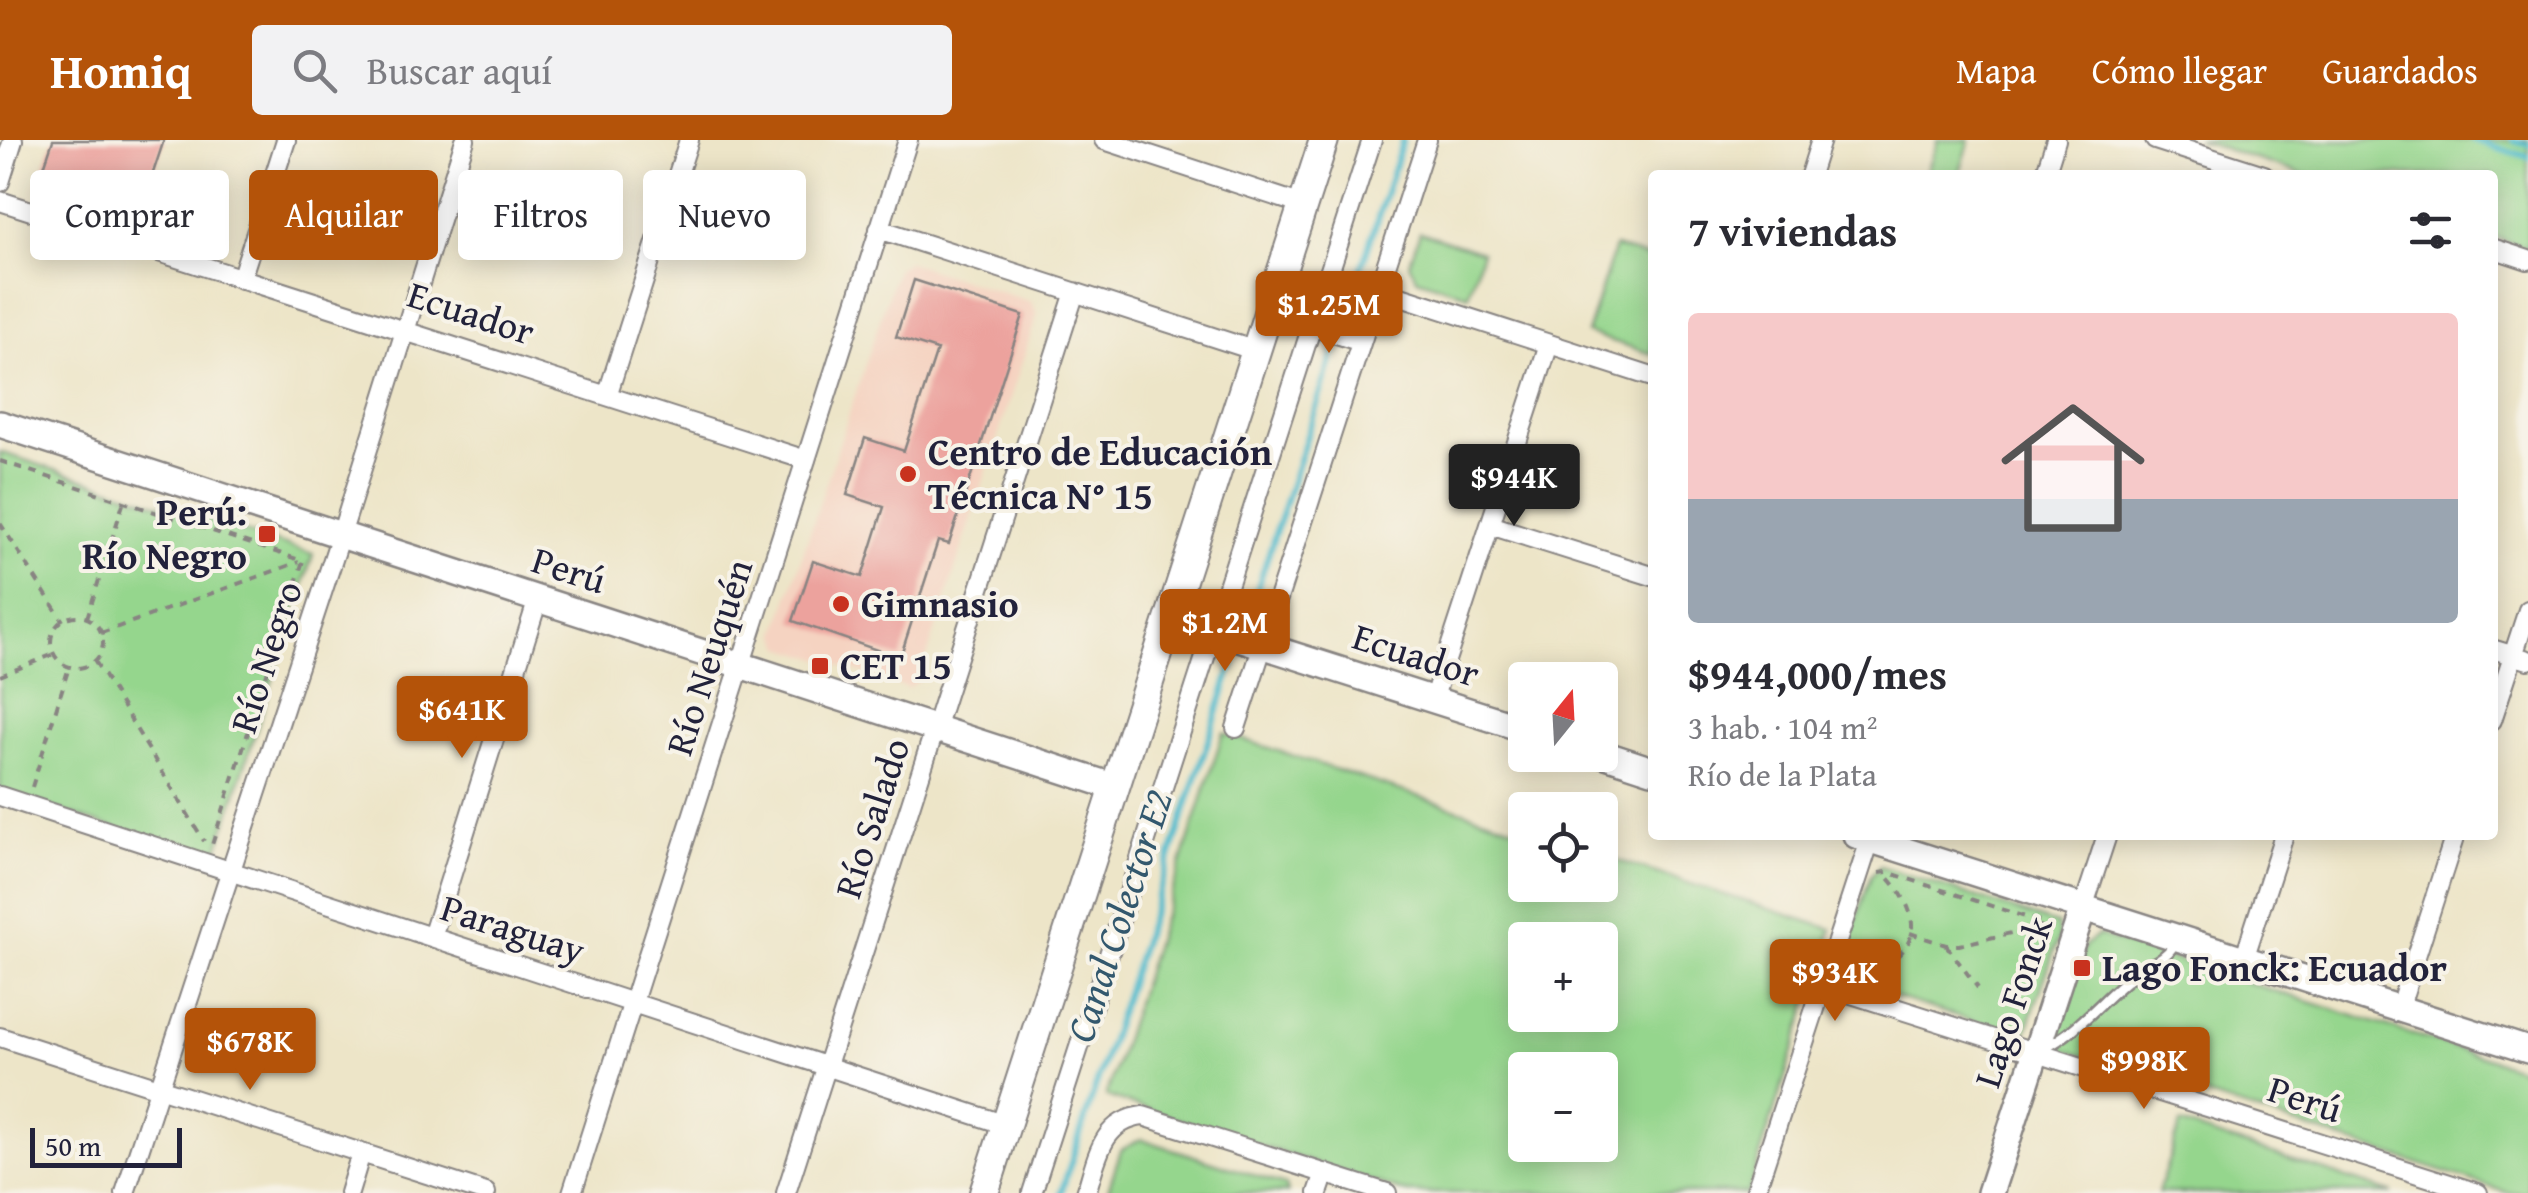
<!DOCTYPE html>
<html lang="es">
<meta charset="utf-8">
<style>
:root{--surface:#fff;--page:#f2f2f3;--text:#2b2b33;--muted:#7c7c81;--accent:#b45309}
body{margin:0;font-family:"Gentium Book Plus",serif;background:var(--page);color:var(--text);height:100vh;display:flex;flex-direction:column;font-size:38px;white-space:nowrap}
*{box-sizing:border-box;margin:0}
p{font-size:32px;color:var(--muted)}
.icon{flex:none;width:55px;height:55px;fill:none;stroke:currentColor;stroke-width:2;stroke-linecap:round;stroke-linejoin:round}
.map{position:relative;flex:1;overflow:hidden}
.details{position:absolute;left:1648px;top:30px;width:850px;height:670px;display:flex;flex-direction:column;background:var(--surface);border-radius:10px;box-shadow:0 5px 25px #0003}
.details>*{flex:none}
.guide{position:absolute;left:30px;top:30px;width:950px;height:90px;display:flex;gap:20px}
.needle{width:65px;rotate:18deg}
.fabs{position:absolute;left:1508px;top:522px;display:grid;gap:20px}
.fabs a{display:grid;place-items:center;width:110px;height:110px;border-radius:10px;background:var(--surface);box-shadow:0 5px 25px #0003;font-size:50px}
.scale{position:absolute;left:30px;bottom:25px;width:152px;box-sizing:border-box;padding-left:10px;border:5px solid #22223b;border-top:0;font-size:28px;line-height:35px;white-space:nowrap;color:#22223b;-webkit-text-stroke:8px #f7f3e8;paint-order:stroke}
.price{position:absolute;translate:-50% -85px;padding:0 22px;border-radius:10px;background:var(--accent);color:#fff;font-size:32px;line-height:65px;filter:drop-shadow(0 2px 5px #0008)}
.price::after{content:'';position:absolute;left:50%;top:60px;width:30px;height:22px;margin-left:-15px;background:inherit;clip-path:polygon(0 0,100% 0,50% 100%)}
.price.selected{background:#222;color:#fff}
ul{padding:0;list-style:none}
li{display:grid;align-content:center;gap:20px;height:530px;padding:0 40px}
li span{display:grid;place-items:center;height:310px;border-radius:10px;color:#555}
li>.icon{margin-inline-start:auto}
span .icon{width:180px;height:180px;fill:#fffc;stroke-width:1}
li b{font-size:42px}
h2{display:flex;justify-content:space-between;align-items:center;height:120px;padding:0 40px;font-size:42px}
.chip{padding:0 35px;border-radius:10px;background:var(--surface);box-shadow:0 5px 25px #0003;font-size:35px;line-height:90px}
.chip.selected{background:var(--accent);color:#fff}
header{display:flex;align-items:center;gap:60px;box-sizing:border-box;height:140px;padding:0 50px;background:var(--accent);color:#fff}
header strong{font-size:48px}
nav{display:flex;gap:55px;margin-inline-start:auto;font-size:35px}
.search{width:700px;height:90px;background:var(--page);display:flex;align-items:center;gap:25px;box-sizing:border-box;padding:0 35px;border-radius:10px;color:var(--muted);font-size:38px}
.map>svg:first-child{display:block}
.built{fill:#f5d3c1}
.green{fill:#95d68d;stroke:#5c7c64;stroke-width:2.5;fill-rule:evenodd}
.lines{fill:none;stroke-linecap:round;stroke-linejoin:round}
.stream{stroke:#52bccd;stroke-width:6}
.building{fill:#eca29d}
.lane-casing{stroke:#888482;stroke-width:14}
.street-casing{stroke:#888482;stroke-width:22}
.secondary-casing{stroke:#888482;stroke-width:30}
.primary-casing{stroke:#888482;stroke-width:32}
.path{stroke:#888482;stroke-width:4;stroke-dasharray:8 8;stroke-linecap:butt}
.lane{stroke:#fff;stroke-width:9}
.street{stroke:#fff;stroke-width:18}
.secondary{stroke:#fff;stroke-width:25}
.primary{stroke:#fff;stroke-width:28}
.poi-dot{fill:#c8321e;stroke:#f7f3e8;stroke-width:4}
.labels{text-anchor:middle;stroke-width:8;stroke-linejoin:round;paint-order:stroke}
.street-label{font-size:38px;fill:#22223b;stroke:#f7f3e8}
.poi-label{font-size:38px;font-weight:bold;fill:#22223b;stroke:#f7f3e8;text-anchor:start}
.water-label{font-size:40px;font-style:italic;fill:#33586e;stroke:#f7f3e8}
</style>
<header>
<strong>Homiq</strong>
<div class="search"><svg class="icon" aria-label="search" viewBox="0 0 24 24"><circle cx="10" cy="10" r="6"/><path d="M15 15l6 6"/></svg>Buscar aquí</div>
<nav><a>Mapa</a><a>Cómo llegar</a><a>Guardados</a></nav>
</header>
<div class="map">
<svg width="2528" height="1053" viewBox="0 0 2528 1053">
<rect width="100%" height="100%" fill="#f7f3e8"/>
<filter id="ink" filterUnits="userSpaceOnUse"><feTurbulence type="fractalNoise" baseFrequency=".01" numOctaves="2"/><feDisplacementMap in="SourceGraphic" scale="20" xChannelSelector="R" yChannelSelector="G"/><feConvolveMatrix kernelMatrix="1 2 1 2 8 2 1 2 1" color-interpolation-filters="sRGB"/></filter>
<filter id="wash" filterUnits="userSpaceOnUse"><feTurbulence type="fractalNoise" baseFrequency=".0048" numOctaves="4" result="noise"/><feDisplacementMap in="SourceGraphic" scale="40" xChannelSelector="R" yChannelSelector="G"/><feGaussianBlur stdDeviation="2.25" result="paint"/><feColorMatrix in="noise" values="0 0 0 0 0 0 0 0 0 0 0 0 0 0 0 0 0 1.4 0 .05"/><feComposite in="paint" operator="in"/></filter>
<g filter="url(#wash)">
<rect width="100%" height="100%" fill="#ede5c8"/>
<path class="built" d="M908,122l123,40 6,13 -118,366 -11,7 -125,-41 -6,-14 120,-365z"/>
<path class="green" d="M1938,0h32l-11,35h-33z
M2196,0h332v108l-35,-11 -1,-62h-188z
M1420,92l62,20 -14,43 -51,-17 -8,-14z
M1615,107l37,12v95l-65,-21z
M0,312l313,102 -99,307 -214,-70z
M1223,593l302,98v54h75v-30l232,74 -84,264h-341l-301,-97zM1525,800h75v75h-75zM1525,930h75v75h-75z
M1880,726l177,58 2,13 -33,95 -14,1 -163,-50 -6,-6 -1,-12 29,-90z
M2098,795l430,136v122h-19l-447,-144 -6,-7v-8l29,-89z
M2180,984l213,69h-235z
M1141,999l144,46 3,8h-181l14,-43z"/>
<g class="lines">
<path class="stream" d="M2473,0l55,17
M2513,0l15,5
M1342,187l61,-187
M1247,480l90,-277
M1061,1053l174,-535"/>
</g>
<g id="blocks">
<path class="building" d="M53,0h111l-22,66 -100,-33z
M914,140l109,35 -74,229 -11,-3 -38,117 -107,-37 20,-60 49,16 22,-70 -37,-12 18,-57 39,13 33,-101 -41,-13z"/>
</g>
</g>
<g filter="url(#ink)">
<use href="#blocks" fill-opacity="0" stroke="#888482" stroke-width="2.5"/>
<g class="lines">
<g class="lane-casing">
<path id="lane" d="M2043,909c35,-18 55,-45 85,-70 16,-14 40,-18 48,-39"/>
</g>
<g class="street-casing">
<path id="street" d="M1104,0l199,65
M2155,0l109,35
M1810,35l11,-35
M2045,35l11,-35
M0,42l13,-42
M0,61l806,259
M879,89l377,122
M2492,108l36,12
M241,139l45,-139
M1379,149l273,88
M1312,186l49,16
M607,256l82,-256
M1490,385l162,51
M2492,509l36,11
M1433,560l116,-356
M2492,580l36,-110
M1236,588l191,-588
M0,656l1006,329
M2083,768l24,-73
M432,797l106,-338
M2244,819l40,-124
M1823,845l655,208
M2399,869l56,-174
M0,897l486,156
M125,1053l216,-658 124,-395
M349,1053l12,-40
M572,1053l336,-1053
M786,1053l289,-901
M1032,1053l340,-1053
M1086,1053c11,-34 15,-72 57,-77l244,77
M1318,1053l7,-20
M1755,1053l115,-353"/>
</g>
<g class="secondary-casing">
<path id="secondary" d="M0,284l1115,363
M1170,476l355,113
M1600,613l52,17
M1856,695l672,215
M1990,1053l93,-285"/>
</g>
<g class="primary-casing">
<path id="primary" d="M984,1053l340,-1053"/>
</g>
<path class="path" d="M0,321l303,100 -92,287
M0,383l63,98
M51 502a26 26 0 1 1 52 0a26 26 0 1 1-52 0Z
M87,478l36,-114
M101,493l198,-71
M95,521l109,180
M0,536l54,-22
M32,647l37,-120
M1879,733l8,-1 163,53 4,4
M1910,793l36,12h13l87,-20
M1946,805l32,43
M1854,835c65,-14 76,-55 30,-102"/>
<use href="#lane" class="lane"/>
<use href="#street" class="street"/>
<use href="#secondary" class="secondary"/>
<use href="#primary" class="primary"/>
</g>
</g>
<g class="poi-dot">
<circle cx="908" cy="334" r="10"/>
<rect x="257" y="384" width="20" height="20" rx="5"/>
<circle cx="841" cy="464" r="10"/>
<rect x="810" y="516" width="20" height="20" rx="5"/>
<rect x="2072" y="818" width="20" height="20" rx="5"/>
</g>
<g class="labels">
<g class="street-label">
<text transform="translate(471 173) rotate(18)" y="13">Ecuador</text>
<text transform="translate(569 430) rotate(18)" y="13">Perú</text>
<text transform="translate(1416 515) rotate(18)" y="13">Ecuador</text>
<text transform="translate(266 517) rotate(-72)" y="13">Río Negro</text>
<text transform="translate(709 517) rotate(-72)" y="13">Río Neuquén</text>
<text transform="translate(872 678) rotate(-72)" y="13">Río Salado</text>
<text transform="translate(513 789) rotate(18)" y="13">Paraguay</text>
<text transform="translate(2013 862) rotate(-72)" y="13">Lago Fonck</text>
<text transform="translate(2305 959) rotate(18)" y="13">Perú</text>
</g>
<g class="poi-label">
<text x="928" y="325">Centro de Educación<tspan x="928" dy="44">Técnica N° 15</tspan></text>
<text x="247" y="385" text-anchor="end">Perú:<tspan x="247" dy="44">Río Negro</tspan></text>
<text x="861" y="477">Gimnasio</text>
<text x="840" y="539">CET 15</text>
<text x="2102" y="841">Lago Fonck: Ecuador</text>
</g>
<g class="water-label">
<text transform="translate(1119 776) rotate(-72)" y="14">Canal Colector E2</text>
</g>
</g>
</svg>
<div class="fabs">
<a><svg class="needle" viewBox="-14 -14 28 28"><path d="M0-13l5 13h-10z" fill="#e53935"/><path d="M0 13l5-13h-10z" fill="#7c7c81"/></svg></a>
<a><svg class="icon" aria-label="locate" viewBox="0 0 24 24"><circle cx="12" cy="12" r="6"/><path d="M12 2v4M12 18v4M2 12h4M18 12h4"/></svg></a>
<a>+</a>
<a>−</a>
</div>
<div class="scale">50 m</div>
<b class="price" style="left:1329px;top:216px">$1.25M</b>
<b class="price selected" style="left:1514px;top:389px">$944K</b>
<b class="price" style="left:1225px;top:534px">$1.2M</b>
<b class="price" style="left:462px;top:621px">$641K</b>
<b class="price" style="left:1835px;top:884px">$934K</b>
<b class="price" style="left:250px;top:953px">$678K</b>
<b class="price" style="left:2144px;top:972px">$998K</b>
<div class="guide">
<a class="chip">Comprar</a>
<a class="chip selected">Alquilar</a>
<a class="chip">Filtros</a>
<a class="chip">Nuevo</a>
</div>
<section class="details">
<h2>7 viviendas<svg class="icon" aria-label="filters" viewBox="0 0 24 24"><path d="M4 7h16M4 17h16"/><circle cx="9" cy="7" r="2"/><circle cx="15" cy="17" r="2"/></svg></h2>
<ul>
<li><span style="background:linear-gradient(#f6c9c9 60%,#9aa5b1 0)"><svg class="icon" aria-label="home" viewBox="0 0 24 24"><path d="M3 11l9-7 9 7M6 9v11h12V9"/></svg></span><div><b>$944,000/mes</b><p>3 hab. · 104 m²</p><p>Río de la Plata</p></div></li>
</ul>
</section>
</div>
